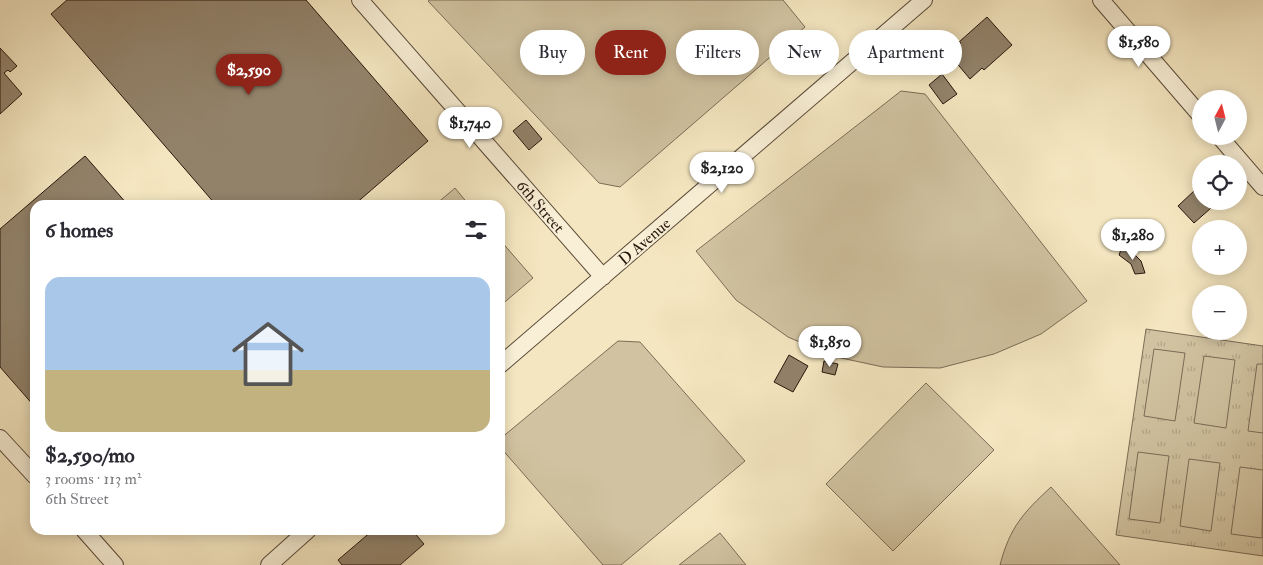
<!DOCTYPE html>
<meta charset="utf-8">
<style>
:root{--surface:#fff;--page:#f2f2f3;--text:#2b2b33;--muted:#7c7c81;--accent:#8f2418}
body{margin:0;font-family:"IM FELL Double Pica",serif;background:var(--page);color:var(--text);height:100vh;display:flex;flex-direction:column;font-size:19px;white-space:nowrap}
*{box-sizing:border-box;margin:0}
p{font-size:16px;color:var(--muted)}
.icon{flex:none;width:28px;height:28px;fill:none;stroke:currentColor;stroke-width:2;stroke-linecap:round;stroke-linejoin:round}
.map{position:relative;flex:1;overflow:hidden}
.details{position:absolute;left:30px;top:200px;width:475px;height:335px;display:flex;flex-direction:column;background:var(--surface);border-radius:15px;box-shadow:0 2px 12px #0003}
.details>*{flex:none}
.top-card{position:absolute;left:520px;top:30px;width:475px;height:45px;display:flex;gap:10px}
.needle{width:32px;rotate:7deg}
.tools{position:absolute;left:1192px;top:90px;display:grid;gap:10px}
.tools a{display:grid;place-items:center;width:55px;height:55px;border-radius:50%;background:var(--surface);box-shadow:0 2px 12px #0003;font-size:25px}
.price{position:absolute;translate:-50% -42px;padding:0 11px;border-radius:18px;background:#fff;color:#222;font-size:16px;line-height:32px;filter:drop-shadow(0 1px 2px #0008)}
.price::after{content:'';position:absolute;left:50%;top:30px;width:15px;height:11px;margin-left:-8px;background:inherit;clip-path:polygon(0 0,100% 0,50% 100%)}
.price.selected{background:var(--accent);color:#fff}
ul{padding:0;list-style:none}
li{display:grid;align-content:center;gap:10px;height:265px;padding:0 15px}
li span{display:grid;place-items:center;height:155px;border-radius:15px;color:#555}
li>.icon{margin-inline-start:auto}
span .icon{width:90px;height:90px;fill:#fffc;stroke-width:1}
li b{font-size:21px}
h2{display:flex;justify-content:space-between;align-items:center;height:60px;padding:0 15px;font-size:21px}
.tag{padding:0 18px;border-radius:22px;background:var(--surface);box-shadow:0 2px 12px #0003;font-size:18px;line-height:45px}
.tag.selected{background:var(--accent);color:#fff}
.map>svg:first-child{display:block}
.park{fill:url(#park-tufts);stroke:#7c6c56}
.pitch{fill:#d1c3a1;stroke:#7c6c56}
.building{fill:#92826a;stroke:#27160c}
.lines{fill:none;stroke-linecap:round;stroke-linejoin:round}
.street-casing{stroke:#5a4a39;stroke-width:18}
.street{stroke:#f8efd6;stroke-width:16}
.labels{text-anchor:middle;stroke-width:4;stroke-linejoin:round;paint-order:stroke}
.street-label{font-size:16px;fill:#27160c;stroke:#f8efd6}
</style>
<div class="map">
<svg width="1263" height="565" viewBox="0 0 1263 565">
<defs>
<pattern id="park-tufts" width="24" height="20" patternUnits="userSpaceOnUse" patternTransform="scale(1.25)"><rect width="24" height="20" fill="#d1c3a1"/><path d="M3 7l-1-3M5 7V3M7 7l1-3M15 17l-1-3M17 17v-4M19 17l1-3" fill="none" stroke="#b3a789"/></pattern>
</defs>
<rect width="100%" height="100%" fill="#f4e6c0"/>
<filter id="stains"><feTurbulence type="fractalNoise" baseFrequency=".004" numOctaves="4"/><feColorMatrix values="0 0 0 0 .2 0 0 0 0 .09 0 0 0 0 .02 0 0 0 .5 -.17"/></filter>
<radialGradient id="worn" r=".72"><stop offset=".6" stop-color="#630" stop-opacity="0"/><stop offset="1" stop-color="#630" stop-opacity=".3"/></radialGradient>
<path class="park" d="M1146,329l117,17v210l-147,-21z"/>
<path class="pitch" d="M430,0h353l22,27 -185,160 -21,-4 -171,-182z
M901,91l24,3 162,207 -46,33 -47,20 -54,14 -57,-1 -51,-11 -44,-19 -52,-37 -40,-49z
M455,188l14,17h-34z
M500,240l33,38 -33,28z
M618,341l22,1 105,119 -124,104h-18l-103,-118v-8z
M1154,349l31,4 -10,68 -31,-5z
M1204,356l31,4 -9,68 -32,-5z
M1257,364h6v69l-15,-2z
M926,383l68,67 -101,101 -67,-67z
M1138,452l31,4 -9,67 -31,-4z
M1189,459l31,4 -9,68 -31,-5z
M1240,467l23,3 -1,68 -31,-4z
M1051,487l69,78h-120c10,-38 23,-52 51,-78z
M720,533l26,32h-67z"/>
<path class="building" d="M67,0h239l122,141 -74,64h-138l-165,-191z
M987,17l25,28 -28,25 -2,-2 -12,11 -21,-25 12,-11 -2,-1z
M0,48l17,18 -7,6 -2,-2 -4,3 18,21 -22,20z
M942,74l15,20 -14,10 -14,-19z
M526,120l16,19 -13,11 -16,-19z
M85,156l43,49h-93v202l-35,-40v-138z
M1195,190l6,7v4h4l6,7 -17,15 -16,-17z
M1122,247l10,5 9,9 4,12 -10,1 -4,-10 -12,-9z
M789,355l19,11 -15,26 -19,-10z
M824,361l14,3 -3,11 -13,-3z
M373,530h39l12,14 -24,21h-58l-4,-5z"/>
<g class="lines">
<g class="street-casing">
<path id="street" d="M360,0l243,277
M1101,0l100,116
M1219,136l44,51
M500,365l424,-365
M0,438l35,38
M84,530l31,35
M269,565l39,-35"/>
</g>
<use href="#street" class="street"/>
</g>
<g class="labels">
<g class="street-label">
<text transform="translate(541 206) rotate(49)" y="6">6th Street</text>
<text transform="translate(644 241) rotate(-41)" y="6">D Avenue</text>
</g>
</g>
<rect width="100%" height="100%" filter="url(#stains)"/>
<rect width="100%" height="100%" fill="url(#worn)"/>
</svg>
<div class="tools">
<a><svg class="needle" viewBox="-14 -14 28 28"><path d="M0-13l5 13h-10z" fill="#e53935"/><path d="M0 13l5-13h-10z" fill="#7c7c81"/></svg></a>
<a><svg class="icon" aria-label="locate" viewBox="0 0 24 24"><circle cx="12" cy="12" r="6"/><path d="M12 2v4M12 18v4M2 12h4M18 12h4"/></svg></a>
<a>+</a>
<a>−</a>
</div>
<b class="price" style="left:1139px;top:68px">$1,580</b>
<b class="price selected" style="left:249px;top:96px">$2,590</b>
<b class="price" style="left:470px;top:149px">$1,740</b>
<b class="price" style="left:722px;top:194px">$2,120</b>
<b class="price" style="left:1133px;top:261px">$1,280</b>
<b class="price" style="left:830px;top:368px">$1,850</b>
<div class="top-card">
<a class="tag">Buy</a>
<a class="tag selected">Rent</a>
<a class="tag">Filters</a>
<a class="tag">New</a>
<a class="tag">Apartment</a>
</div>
<section class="details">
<h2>6 homes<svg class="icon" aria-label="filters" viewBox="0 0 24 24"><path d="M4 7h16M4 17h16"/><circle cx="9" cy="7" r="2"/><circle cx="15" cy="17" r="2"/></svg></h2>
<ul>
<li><span style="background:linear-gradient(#a9c7e8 60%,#c2b280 0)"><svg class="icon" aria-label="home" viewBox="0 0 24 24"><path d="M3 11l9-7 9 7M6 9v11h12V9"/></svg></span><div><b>$2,590/mo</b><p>3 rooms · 113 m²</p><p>6th Street</p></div></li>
</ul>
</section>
</div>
